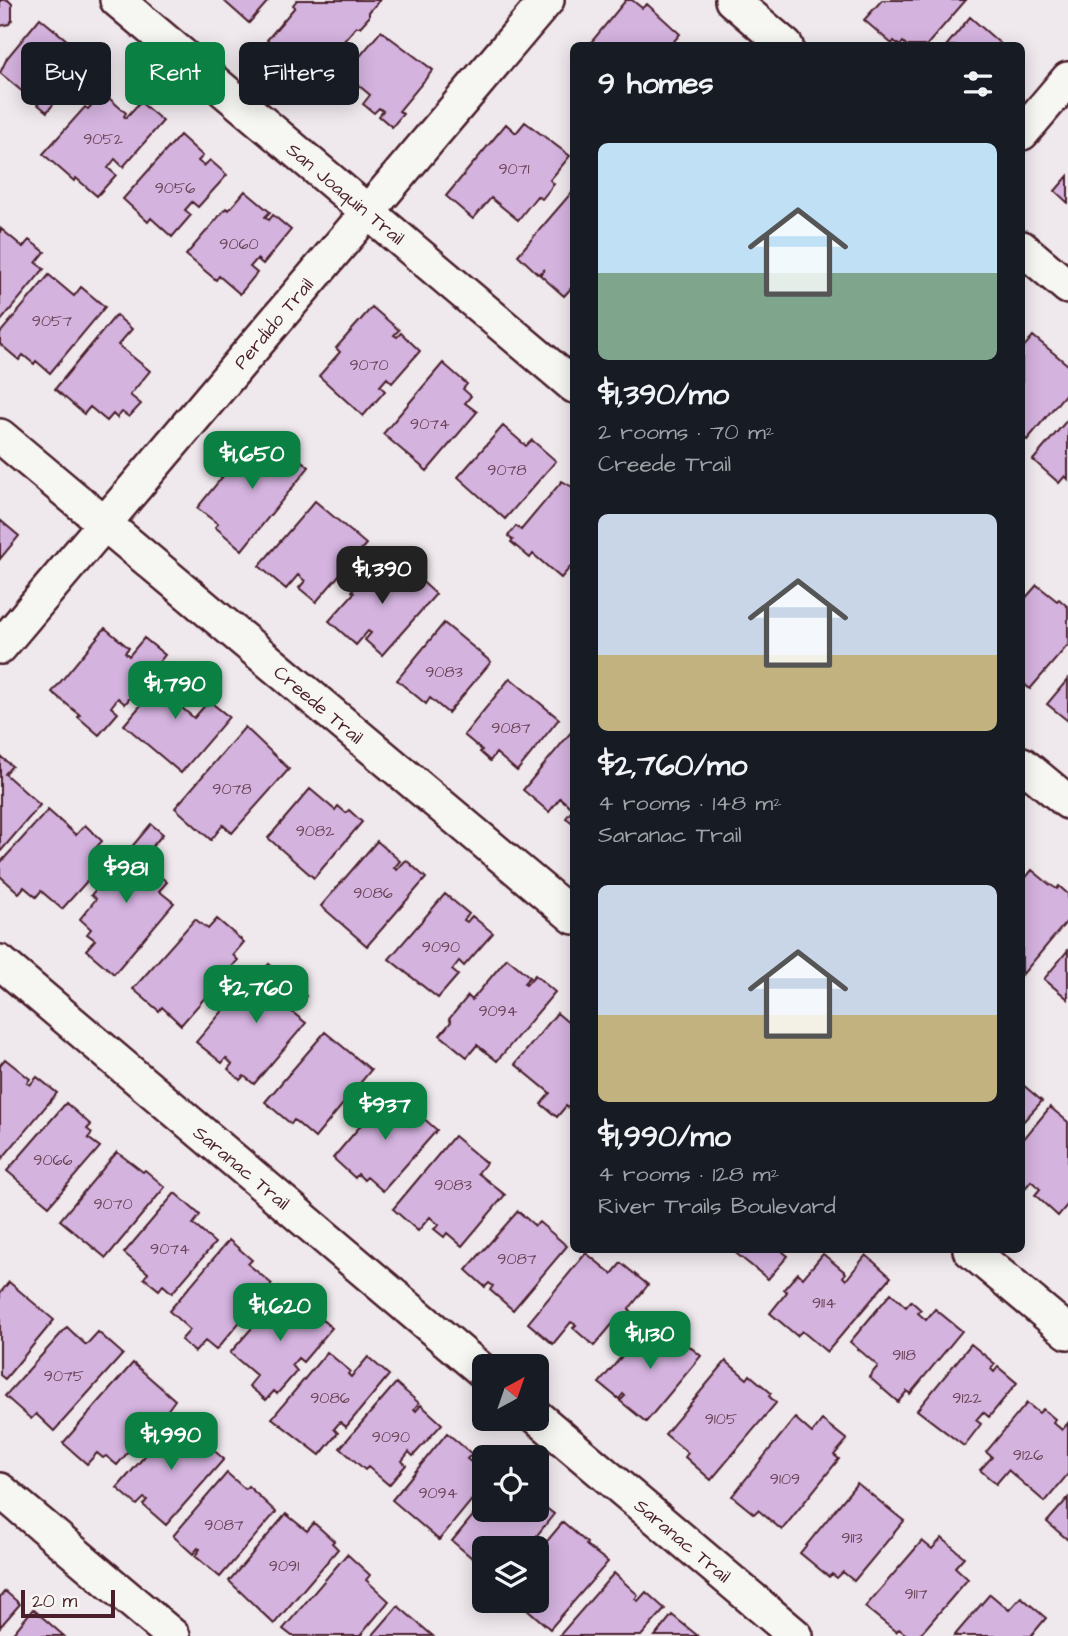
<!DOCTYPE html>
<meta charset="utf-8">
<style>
:root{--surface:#171b24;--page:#242831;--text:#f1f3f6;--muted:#9ea1a6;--accent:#0b8043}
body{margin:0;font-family:"Architects Daughter",sans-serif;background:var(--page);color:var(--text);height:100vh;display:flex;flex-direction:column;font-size:26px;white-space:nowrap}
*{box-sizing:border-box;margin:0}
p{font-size:23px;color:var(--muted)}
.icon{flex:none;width:38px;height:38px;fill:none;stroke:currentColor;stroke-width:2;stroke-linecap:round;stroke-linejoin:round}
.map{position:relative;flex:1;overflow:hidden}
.panel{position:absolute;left:570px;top:42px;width:455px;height:1211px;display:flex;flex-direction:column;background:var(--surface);border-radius:10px;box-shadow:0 4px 18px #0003}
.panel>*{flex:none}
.hud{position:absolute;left:21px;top:42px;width:444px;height:63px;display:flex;gap:14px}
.needle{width:46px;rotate:40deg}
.tools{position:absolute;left:472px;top:1354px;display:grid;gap:14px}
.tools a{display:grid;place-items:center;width:77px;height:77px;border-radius:10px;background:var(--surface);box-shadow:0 4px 18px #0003;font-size:35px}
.scale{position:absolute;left:21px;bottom:18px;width:94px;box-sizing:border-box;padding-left:7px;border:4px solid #4a1f2b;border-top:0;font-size:19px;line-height:24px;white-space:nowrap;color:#4a1f2b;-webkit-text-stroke:5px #f6f6f2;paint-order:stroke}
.price{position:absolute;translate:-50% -60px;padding:0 16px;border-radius:14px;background:var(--accent);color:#fff;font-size:23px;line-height:46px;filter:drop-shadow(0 2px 4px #0008)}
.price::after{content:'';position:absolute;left:50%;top:42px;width:21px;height:16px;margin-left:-10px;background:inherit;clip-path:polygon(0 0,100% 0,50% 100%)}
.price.current{background:#222;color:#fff}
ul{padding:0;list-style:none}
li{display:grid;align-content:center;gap:14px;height:371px;padding:0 28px}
li span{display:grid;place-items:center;height:217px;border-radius:10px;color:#555}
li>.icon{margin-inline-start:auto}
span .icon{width:126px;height:126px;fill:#fffc;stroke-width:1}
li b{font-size:30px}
h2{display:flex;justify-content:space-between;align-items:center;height:84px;padding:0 28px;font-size:30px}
.pill{padding:0 24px;border-radius:10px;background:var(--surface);box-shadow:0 4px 18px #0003;font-size:24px;line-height:63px}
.pill.current{background:var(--accent);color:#fff}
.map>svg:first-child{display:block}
.building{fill:#d4b3df;stroke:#4a1f2b;stroke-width:2}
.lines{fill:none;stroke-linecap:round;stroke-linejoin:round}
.minor-casing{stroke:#4a1f2b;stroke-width:38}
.minor{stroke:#f6f6f2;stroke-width:33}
.labels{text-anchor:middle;stroke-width:5;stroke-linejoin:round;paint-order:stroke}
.number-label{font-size:16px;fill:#6c4458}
.street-label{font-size:19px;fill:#4a1f2b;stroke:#f6f6f2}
</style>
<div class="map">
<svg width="1068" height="1636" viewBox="0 0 1068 1636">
<rect width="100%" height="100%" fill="#efe9ee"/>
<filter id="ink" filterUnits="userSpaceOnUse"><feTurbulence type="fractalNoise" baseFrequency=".0143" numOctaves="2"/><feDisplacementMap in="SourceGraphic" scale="14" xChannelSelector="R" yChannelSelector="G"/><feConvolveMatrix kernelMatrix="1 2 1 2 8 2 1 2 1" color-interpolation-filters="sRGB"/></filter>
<g filter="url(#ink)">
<path class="building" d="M0,0h8l4,4v16l-3,4 -9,2z
M223,0h46l-20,23z
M297,0h83l-11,12v5l-9,10h-4l-32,37 -19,-15 -11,14 -27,-23 28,-33 -2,-2z
M626,0h6l10,8 5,-4 33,30 -10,12h-82z
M882,0h84l-40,46h-19l-4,-4 -3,4 -6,-5 -2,3 -28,-24z
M970,17l33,29h-57z
M40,18l34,28 -3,4 16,13 -40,49 -47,-39 7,-15z
M381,31l52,39 -34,41 4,3 -11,13 -13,-11 4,-5 -4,-3 -5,5 -11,-9 7,-9 -25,-21z
M103,93l23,20 -2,3 2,2 14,-16 23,19 -40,46 -8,-8 -7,9 8,7 -19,21 -21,-18 -2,3 -31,-27 42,-47 3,2z
M525,122l45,34 -20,24 4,4 -12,15 -5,-3 -19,24 -27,-22 -18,21 -27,-23 60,-72 10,9z
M180,135l23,21 -5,5 6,5 6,-6 17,15 -29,32 -6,-5 -7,8 6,5 -19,22 -21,-19 -3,4 -25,-23z
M1068,176v27l-13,-12z
M245,191l25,21 -5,5 4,3 4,-5 18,15 -28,34 -6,-5 -7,8 7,6 -17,21 -21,-18 -3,4 -30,-25 40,-47 3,2z
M572,192l2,2v91l-10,11 -24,-21 5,-6 -7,5 -20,-19z
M0,228l23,19 6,-7 16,12 -9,11 8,6 -44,53z
M49,275l25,21 7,-9 24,20 -55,66 -14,-12 -2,3 -11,-9 -4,5 -19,-16v-11z
M372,307l27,23 -5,5 3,2 4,-4 19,18 -28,32 -5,-5 -7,8 5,5 -22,25 -44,-40 21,-24 -4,-4z
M116,315l16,14 -14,16 32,26 -20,24 11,9 -12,13 -7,-5 -5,6 -4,-4 -6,7 -17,-14 -6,7 -29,-25z
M1033,336l35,29v26l-41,49 -5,-4v-87z
M443,363l24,21 -4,5 8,7 -6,7 12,9 -50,59 -44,-37z
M1068,419v60l-3,-3 -6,7 -26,-23z
M503,426l23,20 6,-6 24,21 -51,58 -47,-42z
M254,438l17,14 7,-10 31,25 -67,83 -27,-23 3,-3 -21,-16z
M562,481l12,7v75l-13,15 -28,-24 -3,4 -19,-16 2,-2 -5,-4 8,-10 5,4z
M315,501l51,43 -50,58 -17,-14 6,-7 -7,-6 -12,14 -27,-23z
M0,520l19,16 -19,23z
M383,555l30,27 4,-5 19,17 -54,61 -17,-15 6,-7 -3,-2 -12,14 -27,-24 25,-28 -2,-2z
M1037,585l20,16 2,-2 9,8v38l-38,44 -8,-7v-80z
M444,623l47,39 -43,51 -18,-15 -4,6 -29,-24z
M105,628l24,20 -4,4 4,4 15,-18 21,17 -40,49 -7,-6 -7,9 7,6 -19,22 -21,-18 2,-2 -28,-23z
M175,665l26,22 -19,21 12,10 15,-17 20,16 -48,56 -57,-48z
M510,678l49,41 -42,52 -21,-18 -6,8 -10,-9 2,-2 -18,-15z
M1068,679v42l-21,-17z
M245,727l44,42 -57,64 -9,-8 -12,15 -36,-32z
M572,731l2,1v92l-8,-6 7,-9 -13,-11 -11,14 -26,-22z
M0,756l12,10 -7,8 35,31 -40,47z
M310,789l25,21 3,-4 8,7 3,-3 13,12 -48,56 -46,-40z
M48,810l28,25 9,-10 17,16 -8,9 12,10 -44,49 -21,-18 -5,6 -12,-10 -5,6 -19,-17v-13z
M151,824l12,10 -22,26 26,22 -8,9 15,12 -60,71 -28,-24 9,-10 -8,-6 4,-5 -11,-10 16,-20 -5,-4z
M377,841l23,20 -6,7 3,2 9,-10 20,18 -59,68 -46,-40z
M1032,870l17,14 8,5 2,-3 9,8v26l-46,55v-93z
M445,894l24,20 -5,6 3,2 5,-6 21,17 -29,33 -5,-5 -7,9 6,5 -20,23 -49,-39z
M195,919l13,10 9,-10 27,23 -11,13 5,5 -57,65 -19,-18 -3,4 -26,-22z
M1068,950v49l-24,-20z
M507,958l23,19 -6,6 2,2 9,-10 20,17 -58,69 -20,-16 -10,12 -27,-22 11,-13 -2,-3 19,-23 4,4z
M269,964l37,32 -14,16 14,11 -52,61 -10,-8 -4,4 -12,-11 4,-5 -6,-6 -4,5 -26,-21 54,-63 3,3z
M557,1013l13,11 4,-5v94l-8,-7 -9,11 -16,-13 9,-11 -35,-29z
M325,1032l46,38 -56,68 -21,-18 -3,4 -26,-22z
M5,1059l25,20 -3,4 3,2 7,-8 20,16 -57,68v-96z
M1022,1084l20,17 -20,22z
M391,1090l46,40 -54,61 -16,-14 -3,3 -6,-6 -3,4 -22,-20z
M66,1103l25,22 -4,4 5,4 -4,5 12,9 -51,59 -42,-35z
M1050,1107l18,15v82l-10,12 -23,-21 5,-6 -9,-8 -9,11v-51z
M454,1136l32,27 -8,10 27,22 -43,51 -15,-13 -3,4 -10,-8 5,-4 -9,-8 -12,14 -25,-22z
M117,1152l26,20 2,-2 20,17 -59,71 -46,-38z
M175,1193l25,22 -7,9 22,19 -43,50 -9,-8 -4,5 -15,-12 4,-5 -24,-20z
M518,1211l17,15 4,-4 28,24 -54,64 -23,-20 3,-4 -4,-3 -4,4 -19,-17z
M229,1240l23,20 -4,4 24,20 -56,66 -11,-9 -10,11 -14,-12 9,-10 -21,-19z
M732,1250h53l-2,2 5,4 -20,23z
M586,1253l26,21 9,-11 27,22 -19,24 2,2 -11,14 -5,-4 -21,25 -21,-18 3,-3 -5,-3 -18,22 -25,-21z
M823,1254l23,19 -3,4 3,3 20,-25 25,22 -64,75 -25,-21 -5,5 -27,-23 17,-21 -3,-3 14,-16 5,5z
M9,1282l45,38 -49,59 -5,-4v-82z
M286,1289l23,19 -5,6 3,2 4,-5 21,17 -29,34 -5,-4 -6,7 5,6 -20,23 -3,-3 -8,9 -17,-14 8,-10 -27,-23z
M891,1293l15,14 5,-6 10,9 -3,3 8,7 9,-11 27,22 -52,63 -3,-3 -9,11 -29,-25 9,-11 -28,-24z
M651,1322l16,14 4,-5 30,25 -55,66 -26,-21 5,-5 -2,-2 -4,5 -20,-16z
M67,1327l19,18 12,-13 25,22 -69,77 -18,-17 -5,5 -26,-23z
M971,1344l24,20 -4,5 3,3 4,-5 19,16 -28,34 -6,-5 -7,8 5,4 -17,22 -47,-36z
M327,1352l23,19 -2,3 3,3 17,-20 21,18 -43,52 -6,-5 -6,7 4,4 -18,22 -48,-37z
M726,1361l21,18 3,-4 21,18 -2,3 7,7 -65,77 -26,-23 3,-4 -23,-19z
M133,1363l42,37 -22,30 -5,-1 -31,36 -11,-9 -3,2 -6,-5 -10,11 -24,-21z
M396,1383l23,20 -5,6 2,2 5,-6 21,19 -29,32 -4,-4 -7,9 4,4 -17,20 -21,-18 -3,3 -25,-22z
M1027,1403l12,10 4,-4 12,10 -2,3 9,8 6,-7v51l-23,28 -37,-32 -12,14 -16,-14 12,-13 -6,-5z
M795,1418l17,15 10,-13 25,20 -13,15 5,4 -57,71 -24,-20 -4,4 -22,-18z
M177,1419l47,40 -58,66 -23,-20 4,-5 -3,-2 -7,7 -20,-17z
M447,1433l25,21 -5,5 4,3 7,-9 7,5v26l-46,56 -47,-40z
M227,1473l18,16 3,-3 28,26 -56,65 -25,-21 5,-7 -2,-1 -5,6 -20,-18z
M857,1483l47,38 -50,60 -11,-9 -6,6 -5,-4 -3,3 -29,-24z
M1068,1498v42l-21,-18z
M485,1501v9h52v-9l17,13 -28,35 -7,-4 -4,4h-30v20l-33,-28z
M286,1514l21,17 7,-8 20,18 -2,2 6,6 -64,75 -45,-43z
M563,1522l24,21 -1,2 22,17 -58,67 -32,-28h19v-48z
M942,1538l22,19 -9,10 13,12 -49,57h-11l-9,-7 -3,3 -31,-25 57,-66 10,8z
M347,1554l23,21 -4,5 23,21 -29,35h-68l-9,-7z
M614,1573l24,22 -3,4 3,2 8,-9 19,17 -24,27h-82z
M5,1591l15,13 -20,23v-30z
M990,1594l19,16 12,-13 25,21 -15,18h-77z
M398,1606l35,30h-61z
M33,1609l31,27h-53z
M672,1615l26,21h-43z"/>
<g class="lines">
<g class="minor-casing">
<path id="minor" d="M117,0l457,386
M732,0l54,46
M1022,133l46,-54
M1022,248l46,39
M0,436l574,481
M0,647l547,-647
M1022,764l46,38
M0,962l485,411
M970,1250l98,82
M537,1417l259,219
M0,1490l173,146"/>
</g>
<use href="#minor" class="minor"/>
</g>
</g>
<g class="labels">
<g class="number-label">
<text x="103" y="144">9052</text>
<text x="514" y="174">9071</text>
<text x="175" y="193">9056</text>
<text x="239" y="249">9060</text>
<text x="52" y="326">9057</text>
<text x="369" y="370">9070</text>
<text x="430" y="429">9074</text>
<text x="507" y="475">9078</text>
<text x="444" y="677">9083</text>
<text x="511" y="733">9087</text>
<text x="232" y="794">9078</text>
<text x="315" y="836">9082</text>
<text x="373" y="898">9086</text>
<text x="441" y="952">9090</text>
<text x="498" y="1016">9094</text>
<text x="53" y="1165">9066</text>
<text x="453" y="1190">9083</text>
<text x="113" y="1209">9070</text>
<text x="170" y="1254">9074</text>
<text x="517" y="1264">9087</text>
<text x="824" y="1308">9114</text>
<text x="904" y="1360">9118</text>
<text x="64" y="1381">9075</text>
<text x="330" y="1403">9086</text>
<text x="967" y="1403">9122</text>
<text x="721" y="1424">9105</text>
<text x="391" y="1442">9090</text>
<text x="1028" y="1460">9126</text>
<text x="785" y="1484">9109</text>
<text x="438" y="1498">9094</text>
<text x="224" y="1530">9087</text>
<text x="852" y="1543">9113</text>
<text x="284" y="1571">9091</text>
<text x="916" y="1599">9117</text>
</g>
<g class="street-label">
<text transform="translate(346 193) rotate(40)" y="7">San Joaquin Trail</text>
<text transform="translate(273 323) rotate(-50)" y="7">Perdido Trail</text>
<text transform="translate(319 704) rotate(40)" y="7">Creede Trail</text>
<text transform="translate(242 1167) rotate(40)" y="7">Saranac Trail</text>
<text transform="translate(683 1540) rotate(40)" y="7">Saranac Trail</text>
</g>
</g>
</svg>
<div class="tools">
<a><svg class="needle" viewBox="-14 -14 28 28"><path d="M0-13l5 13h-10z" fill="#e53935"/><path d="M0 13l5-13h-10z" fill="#9ea1a6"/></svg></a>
<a><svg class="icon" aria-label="locate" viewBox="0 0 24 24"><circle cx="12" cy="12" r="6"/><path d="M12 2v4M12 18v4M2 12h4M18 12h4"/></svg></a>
<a><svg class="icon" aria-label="layers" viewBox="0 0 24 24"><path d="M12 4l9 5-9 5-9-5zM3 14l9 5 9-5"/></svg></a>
</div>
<div class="scale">20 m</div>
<b class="price" style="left:252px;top:491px">$1,650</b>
<b class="price current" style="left:382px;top:606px">$1,390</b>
<b class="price" style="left:175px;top:721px">$1,790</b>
<b class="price" style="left:126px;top:905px">$981</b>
<b class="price" style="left:256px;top:1025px">$2,760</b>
<b class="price" style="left:385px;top:1142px">$937</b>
<b class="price" style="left:280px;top:1343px">$1,620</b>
<b class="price" style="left:650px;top:1371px">$1,130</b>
<b class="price" style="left:171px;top:1472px">$1,990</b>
<div class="hud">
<a class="pill">Buy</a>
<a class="pill current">Rent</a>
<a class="pill">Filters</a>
</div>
<section class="panel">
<h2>9 homes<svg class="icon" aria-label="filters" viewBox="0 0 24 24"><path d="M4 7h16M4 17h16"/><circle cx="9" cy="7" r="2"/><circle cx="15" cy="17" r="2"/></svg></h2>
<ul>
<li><span style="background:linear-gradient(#bfe0f5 60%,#7fa58c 0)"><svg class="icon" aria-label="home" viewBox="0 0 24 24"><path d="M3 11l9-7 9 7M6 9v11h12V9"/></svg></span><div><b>$1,390/mo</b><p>2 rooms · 70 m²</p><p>Creede Trail</p></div></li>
<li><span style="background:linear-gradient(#c9d6e8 65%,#c2b280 0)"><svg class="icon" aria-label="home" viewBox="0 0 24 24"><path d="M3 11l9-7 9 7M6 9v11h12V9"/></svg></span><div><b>$2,760/mo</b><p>4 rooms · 148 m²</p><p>Saranac Trail</p></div></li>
<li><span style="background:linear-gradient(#c9d6e8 60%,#c2b280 0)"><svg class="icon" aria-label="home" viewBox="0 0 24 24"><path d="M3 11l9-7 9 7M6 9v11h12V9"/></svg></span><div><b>$1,990/mo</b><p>4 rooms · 128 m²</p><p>River Trails Boulevard</p></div></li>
</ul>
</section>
</div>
